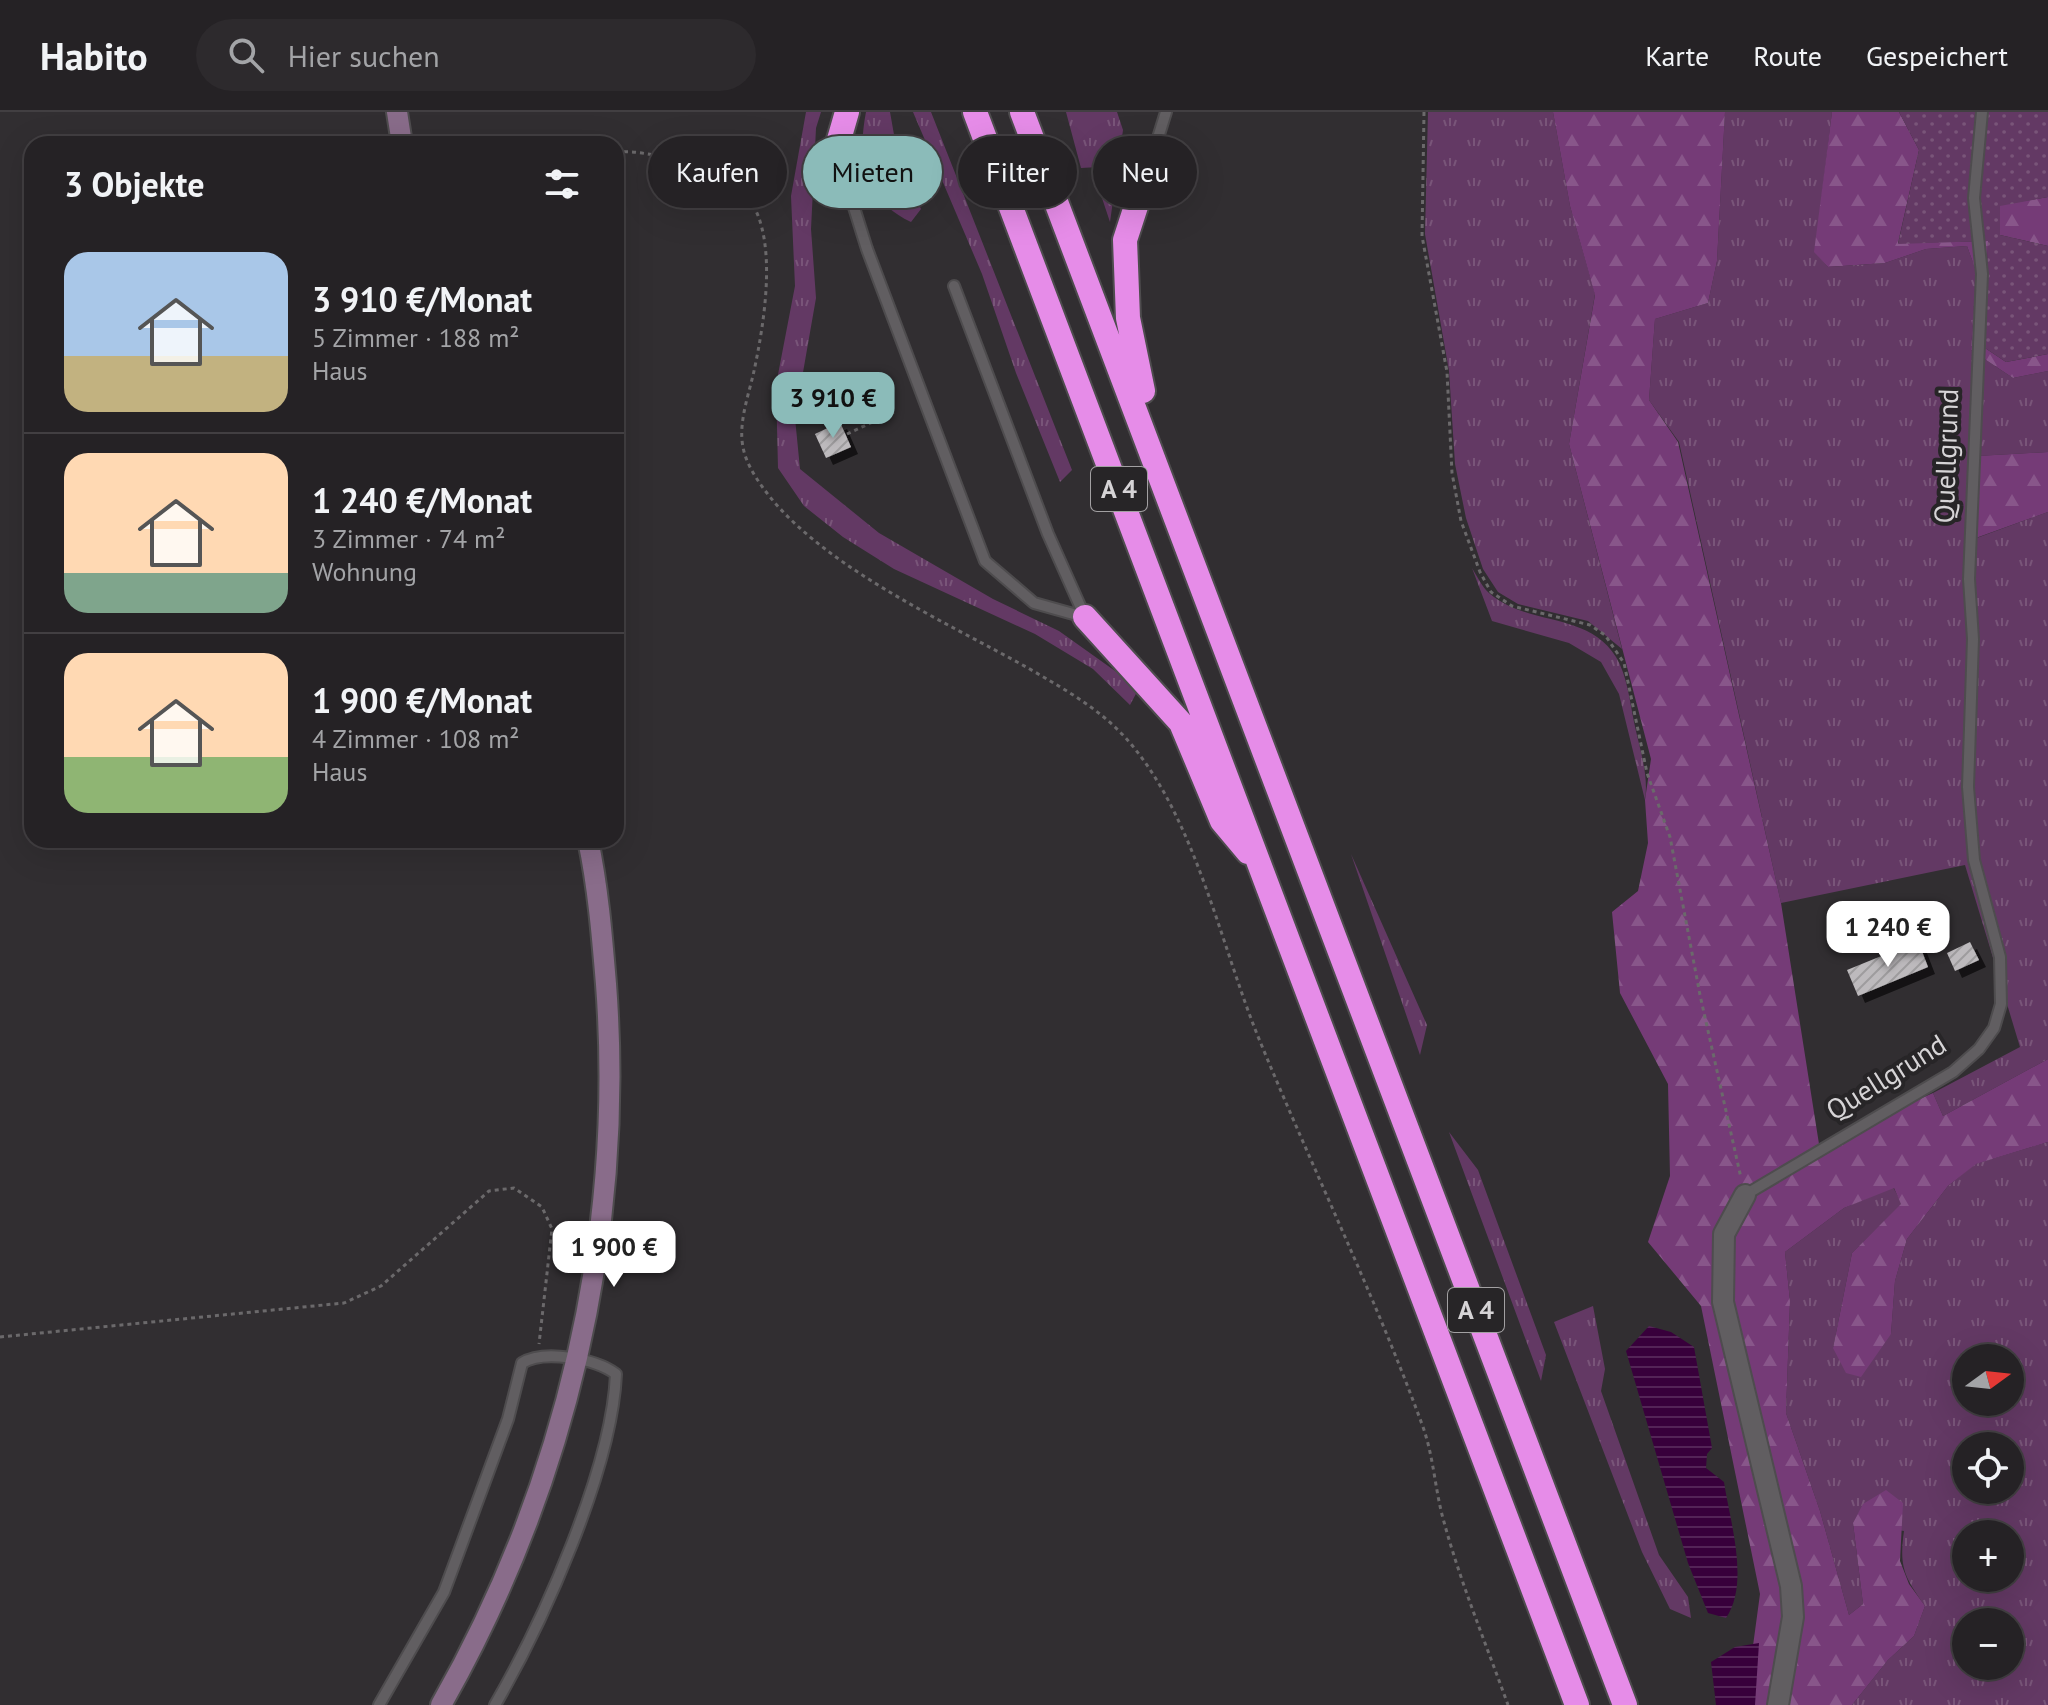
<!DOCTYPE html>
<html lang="de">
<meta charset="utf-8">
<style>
:root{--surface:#252225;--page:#2d2a2d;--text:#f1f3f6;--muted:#a3a4a7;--line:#423f42;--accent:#8bbbb9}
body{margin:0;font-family:"PT Sans",sans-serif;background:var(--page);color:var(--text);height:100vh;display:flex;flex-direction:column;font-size:30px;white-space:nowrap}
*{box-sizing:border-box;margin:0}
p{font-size:26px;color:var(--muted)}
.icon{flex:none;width:44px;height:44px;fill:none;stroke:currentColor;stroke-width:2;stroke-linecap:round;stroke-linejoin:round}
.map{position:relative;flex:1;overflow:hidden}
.details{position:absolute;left:24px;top:24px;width:600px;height:712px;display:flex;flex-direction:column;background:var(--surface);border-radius:24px;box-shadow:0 8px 32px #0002,0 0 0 2px var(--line)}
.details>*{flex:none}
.banner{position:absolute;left:648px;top:24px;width:760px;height:72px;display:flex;gap:16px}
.needle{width:52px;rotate:75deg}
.fabs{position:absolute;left:1952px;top:1232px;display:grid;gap:16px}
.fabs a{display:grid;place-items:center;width:72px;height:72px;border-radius:50%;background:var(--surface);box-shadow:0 8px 32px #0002,0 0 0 2px var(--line);font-size:40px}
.price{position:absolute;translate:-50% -68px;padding:0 18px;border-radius:16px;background:#fff;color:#222;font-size:26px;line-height:52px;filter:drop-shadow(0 2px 4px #0008)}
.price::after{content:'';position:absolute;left:50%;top:48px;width:24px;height:18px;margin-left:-12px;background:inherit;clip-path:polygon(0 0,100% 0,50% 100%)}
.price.current{background:var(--accent);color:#111}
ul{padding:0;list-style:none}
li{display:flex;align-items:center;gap:24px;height:200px;padding:0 40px}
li+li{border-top:2px solid var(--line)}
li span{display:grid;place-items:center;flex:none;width:224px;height:160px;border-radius:24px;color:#555}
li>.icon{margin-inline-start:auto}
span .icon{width:96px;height:96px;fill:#fffc;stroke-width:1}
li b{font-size:34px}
h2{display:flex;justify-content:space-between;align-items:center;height:96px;padding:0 40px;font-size:34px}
.pill{padding:0 28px;border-radius:36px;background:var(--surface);box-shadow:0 8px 32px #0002,0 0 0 2px var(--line);font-size:28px;line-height:72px}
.pill.current{background:var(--accent);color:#111}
header{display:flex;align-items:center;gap:48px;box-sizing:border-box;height:112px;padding:0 40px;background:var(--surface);border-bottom:2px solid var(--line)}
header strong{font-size:38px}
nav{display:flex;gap:44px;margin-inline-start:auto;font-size:28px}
.search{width:560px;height:72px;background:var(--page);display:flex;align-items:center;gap:20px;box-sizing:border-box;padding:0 28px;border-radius:44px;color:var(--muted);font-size:30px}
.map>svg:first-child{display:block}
.grass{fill:url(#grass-tufts);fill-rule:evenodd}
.forest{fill:url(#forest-firs)}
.park{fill:url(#park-dots)}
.water{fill:url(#water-rules)}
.building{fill:url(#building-hatch);filter:url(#shadow)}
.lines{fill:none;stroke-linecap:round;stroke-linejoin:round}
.service-casing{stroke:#4e4c4e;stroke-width:14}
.minor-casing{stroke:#4e4c4e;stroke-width:24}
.secondary-casing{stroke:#4e4c4e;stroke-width:24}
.motorway-casing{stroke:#4e4c4e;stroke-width:28}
.path{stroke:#6b696b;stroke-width:3;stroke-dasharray:4 4;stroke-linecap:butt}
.service{stroke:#615e61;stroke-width:10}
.minor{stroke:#615e61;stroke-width:20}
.secondary{stroke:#896c8a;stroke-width:20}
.motorway{stroke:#e68ce8;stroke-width:24}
.labels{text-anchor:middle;stroke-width:8;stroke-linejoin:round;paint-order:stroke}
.shield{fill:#272527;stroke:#a2a0a2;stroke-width:2}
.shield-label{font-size:26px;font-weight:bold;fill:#d6d4d6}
.street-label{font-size:28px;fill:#d6d4d6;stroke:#272527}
</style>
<header>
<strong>Habito</strong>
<div class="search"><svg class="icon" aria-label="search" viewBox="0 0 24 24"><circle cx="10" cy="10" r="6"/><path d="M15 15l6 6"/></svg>Hier suchen</div>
<nav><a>Karte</a><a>Route</a><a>Gespeichert</a></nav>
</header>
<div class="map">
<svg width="2048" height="1593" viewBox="0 0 2048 1593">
<defs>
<pattern id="grass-tufts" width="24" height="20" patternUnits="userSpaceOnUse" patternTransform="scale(2)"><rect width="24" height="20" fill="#633964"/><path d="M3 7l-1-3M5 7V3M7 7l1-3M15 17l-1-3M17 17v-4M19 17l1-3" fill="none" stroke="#795579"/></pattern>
<pattern id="forest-firs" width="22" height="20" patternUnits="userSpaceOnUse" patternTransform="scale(2)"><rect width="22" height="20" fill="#753b77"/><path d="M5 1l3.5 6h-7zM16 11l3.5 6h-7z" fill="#88568a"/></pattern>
<pattern id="park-dots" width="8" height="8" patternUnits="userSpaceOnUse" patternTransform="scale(2)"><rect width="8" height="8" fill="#633964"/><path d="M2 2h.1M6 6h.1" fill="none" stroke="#795579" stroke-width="1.8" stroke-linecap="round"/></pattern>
<pattern id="water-rules" width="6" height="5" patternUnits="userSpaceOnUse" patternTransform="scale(2)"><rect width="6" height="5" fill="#38003b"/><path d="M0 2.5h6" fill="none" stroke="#542457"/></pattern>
<pattern id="building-hatch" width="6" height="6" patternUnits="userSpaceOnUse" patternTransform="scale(2)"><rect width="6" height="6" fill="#bdbabd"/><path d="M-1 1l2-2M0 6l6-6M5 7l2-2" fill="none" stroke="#9e9c9e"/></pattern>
<filter id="shadow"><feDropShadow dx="7" dy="7" stdDeviation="0" flood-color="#0009"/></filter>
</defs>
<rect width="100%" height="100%" fill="#312e31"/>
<path class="grass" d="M806,0h15l-5,16 -5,101 5,69 -21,120 5,51 79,64 114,66 66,32 80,57 -9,17 -37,-36 -58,-35 -141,-65 -51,-32 -39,-31 -26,-38 -2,-83 19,-99 -4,-90z
M866,0h24l9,51 22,46 -10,13c-48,-23 -54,-63 -45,-110z
M913,0h18l141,358 -12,12 -44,-109 -34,-99z
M1066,0h51l6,18 -13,92 -14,-42 2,-13 -17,1z
M1428,0h125l17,94 25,88 -26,150 53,205 -34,-28 -70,-17 -20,-12 -15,-23 -17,-51 -11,-54 -6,-93 -24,-137z
M1725,0h107l-17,140 13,15 57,-4 41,-14 41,-3 9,25 -5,79 42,28 35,-7v81l-71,4 -3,83 74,-27v547l-105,57 -10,-23 87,-46 -55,-182 -184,38 -102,-461 -30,-42 6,-81 53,-16 9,-42z
M1472,456c5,8 10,19 17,25 39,34 98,18 127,64 11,18 14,45 18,65 5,25 15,52 11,78l-26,-106 -18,-32 -32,-19 -77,-22z
M1351,742l76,171 -7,30z
M1449,1020l29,38 68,185 -5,26z
M2048,1030v563h-196l36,-45 26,-24 11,-30c-21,-30 -26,-39 -21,-75l-51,-8 10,81 -14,11 -29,-104 -34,-98 4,-112 -5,-49 59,-44 49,-21 9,17 -50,49 -19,95 58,-14 4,-53 12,-42 41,-53 27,-22zM1966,1246h44v44h-44zM1966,1334h44v44h-44zM1966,1422h44v44h-44zM1966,1510h44v44h-44z
M1593,1194l12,63 -4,22 58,164 29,42 3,21 -21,-9 -28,-57 -88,-230z"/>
<path class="forest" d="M1553,0h172l-8,149 -9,42 -53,16 -6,81 29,42 103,461 38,241 114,-51 10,23 105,-57v83l-72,22 -28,22 -41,53 -12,42 -4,53 -30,43 -15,-4 -13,-25 19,-95 49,-49 -7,-16 -50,20 -59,44 5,49 -4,112 34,98 29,104 14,-11 -10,-81 10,-19 23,-14 17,13 -3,58 9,23 16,22 -11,30 -26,24 -36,45h-107l15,-111 -59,-288 -53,-64 22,-66 -2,-92 -48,-91 -8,-81 26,-21 10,-48 -3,-43 6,-41 -82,-315 26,-149 -25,-89z
M1832,0h67l20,38 -21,93 90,-2 -3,107 21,14 42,-8v17l-35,7 -42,-28 5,-79 -9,-25 -41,3 -41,14 -57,4 -14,-15z
M2048,85v49l-48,-11v-30z
M2048,340v60l-75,27 4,-83z"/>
<path class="park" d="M1899,0h149v85l-48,9v29l48,11v108l-42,8 -21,-14 3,-107 -90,3 21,-94z"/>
<path class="water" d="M1649,1214l22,6 23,15 18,101 -5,6 -1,14 18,14c6,40 26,101 2,136l-18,-5 -20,-50 -62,-212z
M1759,1531l-4,62h-39l-5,-43 24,-15z"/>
<path class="building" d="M840,310l11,25 -25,11 -11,-24z
M1918,829l10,26 -70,29 -11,-26z
M1970,830l9,18 -24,11 -8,-18z"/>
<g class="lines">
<g class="service-casing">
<path id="service" d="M836,38l31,99 118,312 49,42 50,14
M1153,42l13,-42
M954,174l94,248 37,83
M1745,1083l208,-123 26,-23 15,-21 7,-24 -1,-47 -26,-97 -6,-73 5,-148 -4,-60 13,-305 -8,-76 8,-86
M379,1593l65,-113 64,-173 14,-56c22,-14 74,-4 94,11 -4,95 -73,248 -121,331"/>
</g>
<g class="minor-casing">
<path id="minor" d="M1745,1083l-21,39 -1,68 68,284 2,31 -15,88"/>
</g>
<g class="secondary-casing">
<path id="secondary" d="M397,0l5,32
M441,1593c124,-218 184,-470 165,-721 -4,-48 -8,-97 -18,-144"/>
</g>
<g class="motorway-casing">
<path id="motorway" d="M975,0l602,1593
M1022,0l603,1593
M836,38l11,-38
M1143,279l-15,-73 -3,-78 28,-86
M1085,505l96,106 41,98 26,31"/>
</g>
<path class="path" d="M1424,0l-2,124 25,136 5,101 9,48 19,51 11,20 21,14 78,19 15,10 19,28 23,110 23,64 30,158 41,183
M616,40c30,-2 57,8 85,18 14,5 31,11 42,22 38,37 21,132 11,179 -5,23 -16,52 -11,76 2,12 9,25 16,35 53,80 185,139 269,186 41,24 78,44 107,81 61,76 86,195 122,285 54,132 117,259 166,393 11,31 12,64 21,95 17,62 42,122 64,183
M847,322l47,-22
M0,1225l344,-34 37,-17 108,-95 25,-3 28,19 10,22 -13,115"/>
<use href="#service" class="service"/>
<use href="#minor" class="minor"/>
<use href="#secondary" class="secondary"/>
<use href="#motorway" class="motorway"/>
</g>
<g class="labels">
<g class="shield">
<rect x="1091" y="355" width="56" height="44" rx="6"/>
<rect x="1448" y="1176" width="56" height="44" rx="6"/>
</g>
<g class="shield-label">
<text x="1119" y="386">A 4</text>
<text x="1476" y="1207">A 4</text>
</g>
<g class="street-label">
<text transform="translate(1946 344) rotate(-88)" y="10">Quellgrund</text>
<text transform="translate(1886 965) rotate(-32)" y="10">Quellgrund</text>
</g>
</g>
</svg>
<div class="fabs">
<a><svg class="needle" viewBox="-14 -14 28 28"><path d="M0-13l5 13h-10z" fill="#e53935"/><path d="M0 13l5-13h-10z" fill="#a3a4a7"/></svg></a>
<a><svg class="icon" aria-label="locate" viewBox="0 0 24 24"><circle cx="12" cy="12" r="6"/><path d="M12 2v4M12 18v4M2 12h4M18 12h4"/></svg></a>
<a>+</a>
<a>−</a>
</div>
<b class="price current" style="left:833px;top:328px">3 910 €</b>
<b class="price" style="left:1888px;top:857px">1 240 €</b>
<b class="price" style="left:614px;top:1177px">1 900 €</b>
<div class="banner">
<a class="pill">Kaufen</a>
<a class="pill current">Mieten</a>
<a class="pill">Filter</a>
<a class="pill">Neu</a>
</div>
<section class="details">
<h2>3 Objekte<svg class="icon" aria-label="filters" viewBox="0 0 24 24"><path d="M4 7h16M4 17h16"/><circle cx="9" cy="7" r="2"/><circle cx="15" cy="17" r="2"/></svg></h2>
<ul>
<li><span style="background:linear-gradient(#a9c7e8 65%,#c2b280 0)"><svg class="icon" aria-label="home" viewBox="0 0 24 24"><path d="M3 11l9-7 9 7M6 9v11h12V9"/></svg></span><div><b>3 910 €/Monat</b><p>5 Zimmer · 188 m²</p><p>Haus</p></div></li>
<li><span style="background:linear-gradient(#ffd9b3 75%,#7fa58c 0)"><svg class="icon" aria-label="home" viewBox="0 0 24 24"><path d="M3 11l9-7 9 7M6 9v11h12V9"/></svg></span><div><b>1 240 €/Monat</b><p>3 Zimmer · 74 m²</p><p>Wohnung</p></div></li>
<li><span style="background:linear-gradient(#ffd9b3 65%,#8fb573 0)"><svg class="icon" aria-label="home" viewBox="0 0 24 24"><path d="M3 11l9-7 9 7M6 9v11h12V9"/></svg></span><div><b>1 900 €/Monat</b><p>4 Zimmer · 108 m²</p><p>Haus</p></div></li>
</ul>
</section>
</div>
